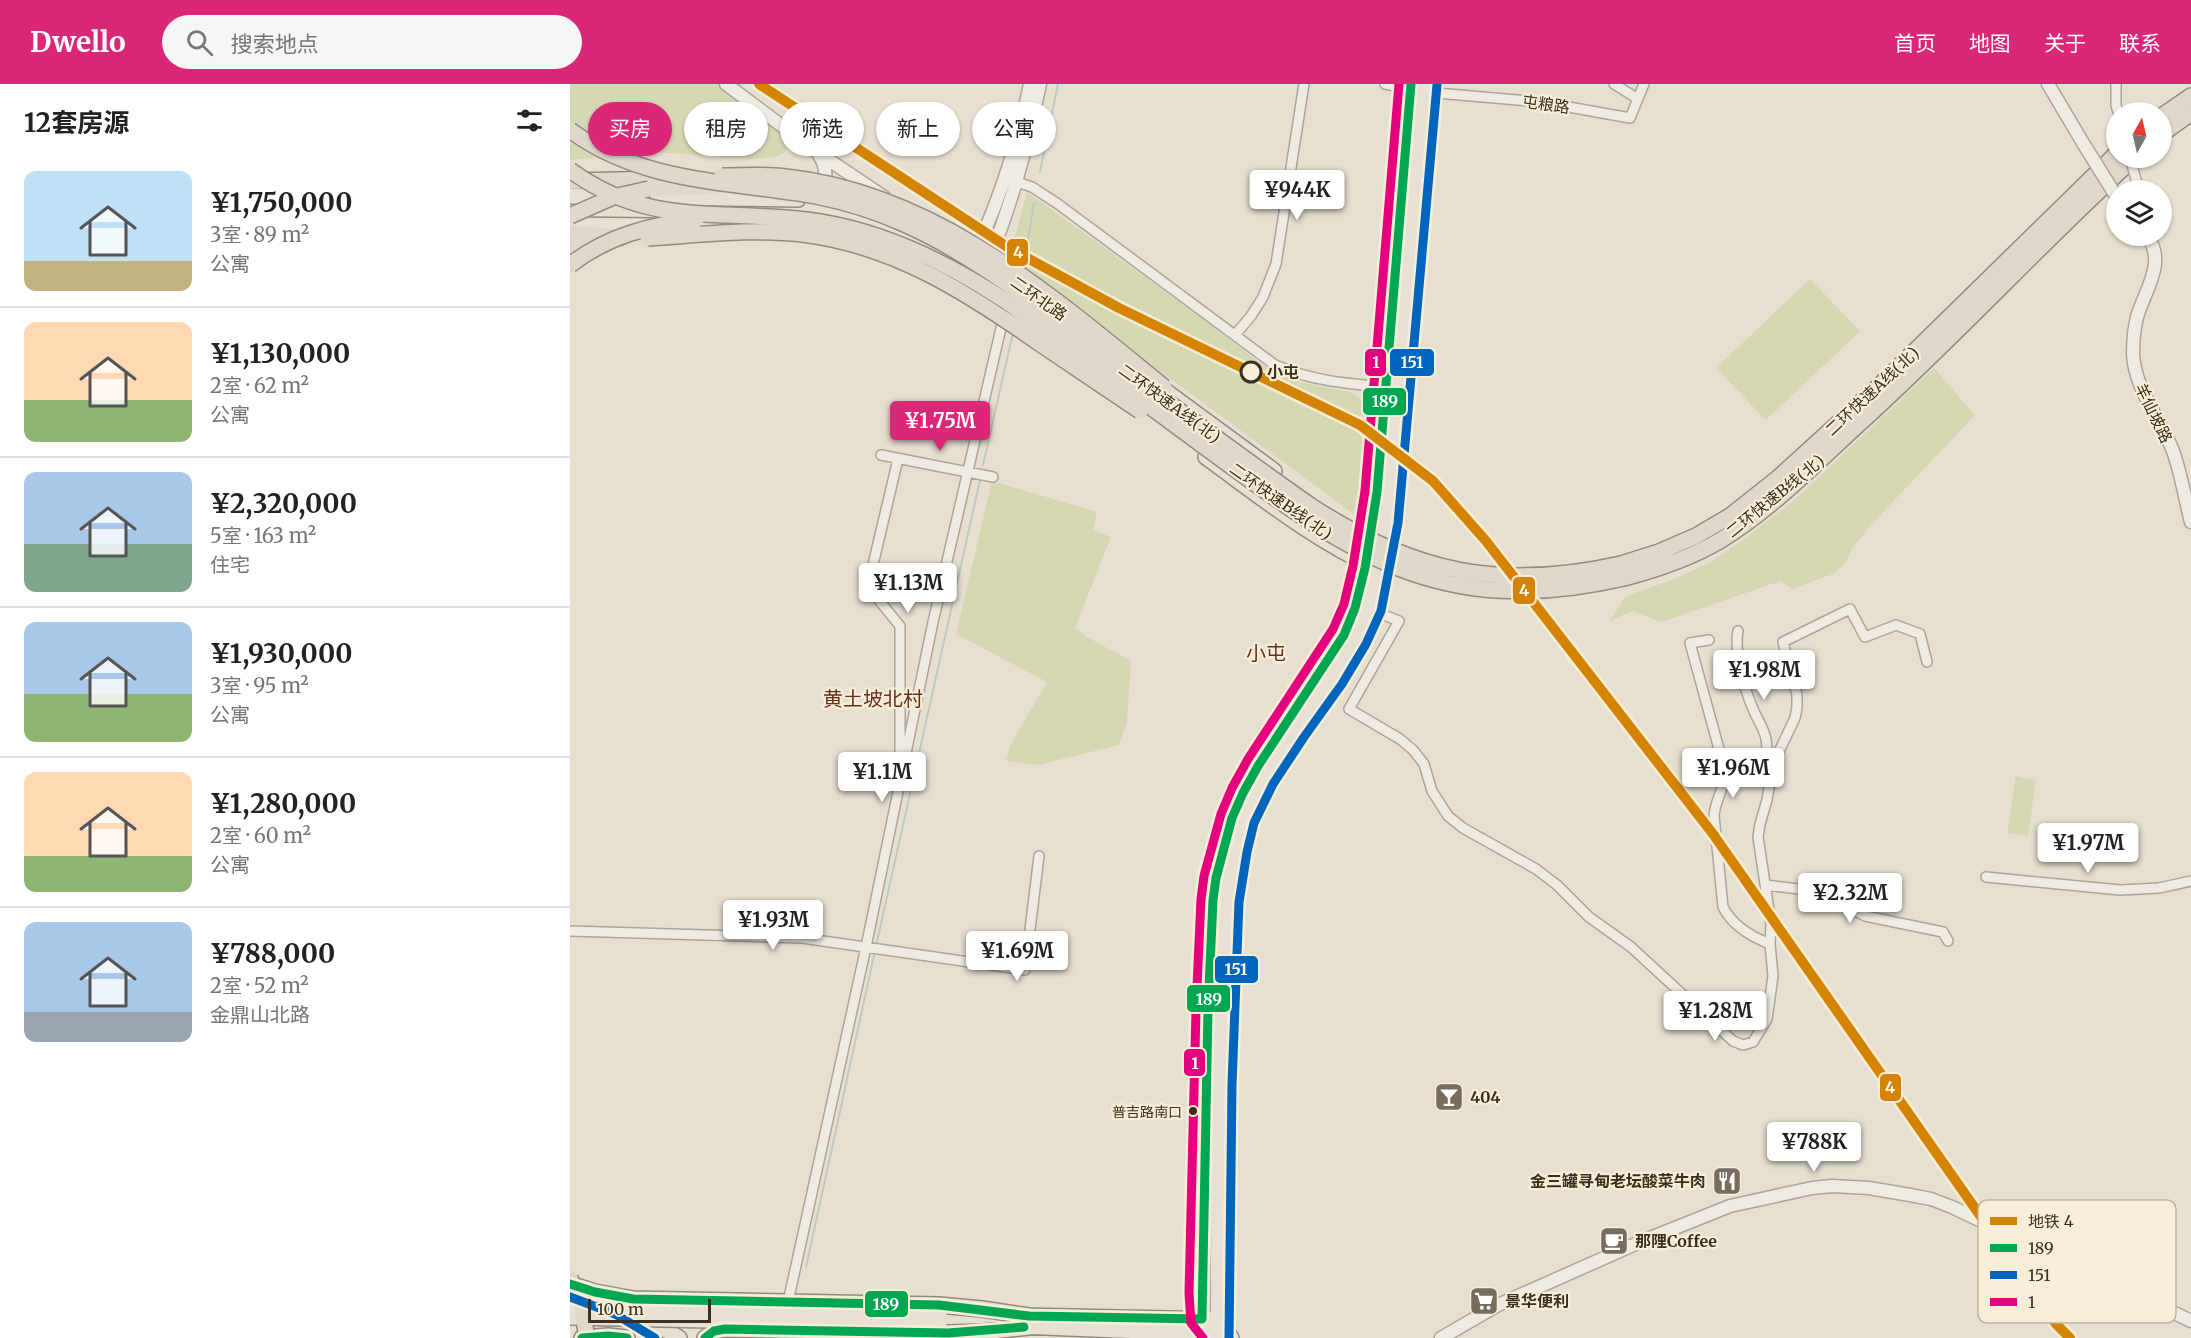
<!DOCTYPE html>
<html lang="zh">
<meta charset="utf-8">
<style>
:root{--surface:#fff;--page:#f6f6f6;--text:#222;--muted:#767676;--line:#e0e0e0;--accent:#db2777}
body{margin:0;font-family:Merriweather,"Noto Sans SC",serif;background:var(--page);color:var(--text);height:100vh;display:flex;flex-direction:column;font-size:22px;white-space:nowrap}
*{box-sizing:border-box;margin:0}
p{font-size:20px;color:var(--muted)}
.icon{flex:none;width:33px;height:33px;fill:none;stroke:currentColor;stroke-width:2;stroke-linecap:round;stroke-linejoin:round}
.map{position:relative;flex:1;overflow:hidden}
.side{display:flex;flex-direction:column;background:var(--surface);width:570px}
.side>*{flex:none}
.hud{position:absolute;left:18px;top:18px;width:570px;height:54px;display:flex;gap:12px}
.needle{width:39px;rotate:8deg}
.buttons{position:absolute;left:1536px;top:18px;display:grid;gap:12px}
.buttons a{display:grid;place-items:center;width:66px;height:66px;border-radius:50%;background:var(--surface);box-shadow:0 2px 4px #0004;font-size:30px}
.scale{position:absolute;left:18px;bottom:15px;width:123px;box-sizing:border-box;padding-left:6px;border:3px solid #3d2e20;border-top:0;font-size:16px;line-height:21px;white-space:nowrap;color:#3d2e20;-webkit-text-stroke:4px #f7eed8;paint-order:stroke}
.price{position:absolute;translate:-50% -51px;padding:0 14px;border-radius:6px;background:#fff;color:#222;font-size:20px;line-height:39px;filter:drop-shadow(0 2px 3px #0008)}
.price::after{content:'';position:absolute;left:50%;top:36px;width:18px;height:14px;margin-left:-9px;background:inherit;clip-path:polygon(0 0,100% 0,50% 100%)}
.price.active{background:var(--accent);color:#fff}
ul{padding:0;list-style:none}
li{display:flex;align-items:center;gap:18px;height:150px;padding:0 24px}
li+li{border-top:2px solid var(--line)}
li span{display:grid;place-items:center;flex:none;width:168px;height:120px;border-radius:12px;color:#555}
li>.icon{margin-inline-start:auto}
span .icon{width:72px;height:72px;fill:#fffc;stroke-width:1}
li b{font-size:26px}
h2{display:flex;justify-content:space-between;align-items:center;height:72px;padding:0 24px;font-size:26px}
.chip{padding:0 21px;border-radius:27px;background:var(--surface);box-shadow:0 2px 4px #0004;font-size:21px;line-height:54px}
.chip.active{background:var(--accent);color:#fff}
header{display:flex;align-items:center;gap:36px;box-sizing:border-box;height:84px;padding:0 30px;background:var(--accent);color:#fff}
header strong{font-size:28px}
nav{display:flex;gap:33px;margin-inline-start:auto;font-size:21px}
.search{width:420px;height:54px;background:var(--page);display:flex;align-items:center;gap:15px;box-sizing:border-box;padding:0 21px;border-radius:33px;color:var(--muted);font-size:22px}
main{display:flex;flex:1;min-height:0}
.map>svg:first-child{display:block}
.green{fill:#d6d7b3}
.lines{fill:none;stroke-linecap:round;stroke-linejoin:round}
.stream{stroke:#bcccc2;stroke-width:2}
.minor-casing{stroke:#ada599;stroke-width:12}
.tertiary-casing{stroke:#ada599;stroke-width:15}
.primary-casing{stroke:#928b80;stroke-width:18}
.trunk-casing{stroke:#928b80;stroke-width:18}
.minor{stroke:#efebe3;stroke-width:9}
.tertiary{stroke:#efebe3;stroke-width:12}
.primary{stroke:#e6e1d4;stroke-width:15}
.trunk{stroke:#e0d9cb;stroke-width:15}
.minor-bridge-casing{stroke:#ada599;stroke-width:12;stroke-linecap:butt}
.tertiary-bridge-casing{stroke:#ada599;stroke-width:15;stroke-linecap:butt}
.primary-bridge-casing{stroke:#928b80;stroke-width:18;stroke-linecap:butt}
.trunk-bridge-casing{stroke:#928b80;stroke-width:18;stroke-linecap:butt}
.minor-bridge{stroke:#efebe3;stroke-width:9}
.tertiary-bridge{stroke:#efebe3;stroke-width:12}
.primary-bridge{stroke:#e6e1d4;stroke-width:15}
.trunk-bridge{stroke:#e0d9cb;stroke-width:15}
.bus-1-casing{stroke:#f7eed8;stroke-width:14}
.bus-2-casing{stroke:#f7eed8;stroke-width:14}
.bus-3-casing{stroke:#f7eed8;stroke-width:14}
.bus-1{stroke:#00a651;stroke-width:9}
.bus-2{stroke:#0065bd;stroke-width:9}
.bus-3{stroke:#e5007d;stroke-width:9}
.metro-1-casing{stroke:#f7eed8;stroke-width:15}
.metro-1{stroke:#d58402;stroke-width:10}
.stop-dot{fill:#f7eed8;stroke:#3d2e20;stroke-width:3}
.bus-dot{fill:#3d2e20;stroke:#f7eed8;stroke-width:2}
.labels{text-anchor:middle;stroke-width:4.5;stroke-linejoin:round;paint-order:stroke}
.bus-label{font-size:14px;fill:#3d2e20;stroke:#f7eed8;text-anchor:end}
.street-label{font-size:16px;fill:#3d2e20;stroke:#f7eed8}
.stop-label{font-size:16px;font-weight:bold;fill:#3d2e20;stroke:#f7eed8;text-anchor:start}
.poi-label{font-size:16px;font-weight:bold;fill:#3d2e20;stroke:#f7eed8;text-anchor:start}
.quarter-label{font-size:20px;fill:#6b2e1e;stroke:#f7eed8}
.key{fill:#f7eed8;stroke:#bfb4a1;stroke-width:1.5}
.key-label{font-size:16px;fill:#3d2e20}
.line-badge{stroke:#f7eed8;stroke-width:2}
.badge-label{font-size:16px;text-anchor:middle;font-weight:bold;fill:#fff}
</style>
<header>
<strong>Dwello</strong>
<div class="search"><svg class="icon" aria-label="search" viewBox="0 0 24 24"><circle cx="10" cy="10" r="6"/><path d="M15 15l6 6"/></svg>搜索地点</div>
<nav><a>首页</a><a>地图</a><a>关于</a><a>联系</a></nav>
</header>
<main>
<section class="side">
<h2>12套房源<svg class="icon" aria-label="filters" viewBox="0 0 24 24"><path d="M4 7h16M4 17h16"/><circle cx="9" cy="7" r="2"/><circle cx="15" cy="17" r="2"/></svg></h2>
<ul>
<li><span style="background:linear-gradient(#bfe0f5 75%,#c2b280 0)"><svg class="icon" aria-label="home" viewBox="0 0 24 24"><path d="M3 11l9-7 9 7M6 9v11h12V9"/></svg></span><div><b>¥1,750,000</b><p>3室 · 89 m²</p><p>公寓</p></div></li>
<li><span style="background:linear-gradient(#ffd9b3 65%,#8fb573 0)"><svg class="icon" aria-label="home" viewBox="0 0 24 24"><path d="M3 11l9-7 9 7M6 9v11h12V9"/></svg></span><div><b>¥1,130,000</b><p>2室 · 62 m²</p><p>公寓</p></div></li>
<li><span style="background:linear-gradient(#a9c7e8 60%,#7fa58c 0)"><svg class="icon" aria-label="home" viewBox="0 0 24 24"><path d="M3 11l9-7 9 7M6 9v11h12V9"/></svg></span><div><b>¥2,320,000</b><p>5室 · 163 m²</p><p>住宅</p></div></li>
<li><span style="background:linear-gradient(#a9c7e8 60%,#8fb573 0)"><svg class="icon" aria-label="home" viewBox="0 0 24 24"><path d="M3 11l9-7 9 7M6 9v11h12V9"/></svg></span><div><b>¥1,930,000</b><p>3室 · 95 m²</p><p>公寓</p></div></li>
<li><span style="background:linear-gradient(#ffd9b3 70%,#8fb573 0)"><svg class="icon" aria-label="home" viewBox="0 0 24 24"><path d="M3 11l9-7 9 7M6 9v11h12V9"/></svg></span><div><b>¥1,280,000</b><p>2室 · 60 m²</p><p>公寓</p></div></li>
<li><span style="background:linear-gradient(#a9c7e8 75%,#9aa5b1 0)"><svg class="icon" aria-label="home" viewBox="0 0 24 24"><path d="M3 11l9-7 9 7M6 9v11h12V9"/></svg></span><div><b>¥788,000</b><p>2室 · 52 m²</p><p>金鼎山北路</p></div></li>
</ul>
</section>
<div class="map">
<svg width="1621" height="1254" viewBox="0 0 1621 1254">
<rect width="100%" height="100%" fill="#e7e0d1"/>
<path class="green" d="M0,0h152l63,48 5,9 -3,9 -8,6 -27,3 -98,-7 -84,8z
M457,108l182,131 51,40 40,19 51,10 23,16 -14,111 -351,-260z
M1240,195l50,52 -94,89 -50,-52z
M1364,284l41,47 -106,112 -17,22 -6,13 -13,12 -41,15 -11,-8 -120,41 -29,-11 -23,11 17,-26 46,-16 39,-18 36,-25 50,-39z
M422,397l105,31 -4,18 18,7 -36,91 12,9 44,24 -4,61 -8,23 -81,20 -32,-4 4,-15 37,-64 -91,-48z
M1446,692l20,4 -8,56 -21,-3z"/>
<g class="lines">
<path class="stream" d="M470,88l18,-88
M453,185l11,-66
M413,381l30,-132
M306,862l104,-466
M236,1183l69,-316"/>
<g class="minor-casing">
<path id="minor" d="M815,0l40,8 116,10 89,16 14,-34
M1044,0l24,15
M1546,0v21l2,7
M447,98l15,5 26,17 217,161c37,16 73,19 112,22
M665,251l16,-19 12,-19 13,-33 28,-180
M311,371l112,22
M328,375l-26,110 6,30 22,27v138
M799,525l30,12 -50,88 51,30 13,11 11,14 8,27 16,25 15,12 73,41 21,16 32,32 42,30 102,94 10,4 10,-3 14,-23 6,-43 -3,-32 1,-20 -13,-87 2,-13 7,-24 6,-36 22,-46 2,-10v-13l-14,-53 67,-33 15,28 31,-12 24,9 7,28
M1168,547c-4,21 6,57 15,78 4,10 11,19 13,30 2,11 -1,23 4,32
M1139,556l-19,3 35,128c0,17 -10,29 -11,45l9,91c9,18 29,30 47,37
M1416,793l134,13 39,-2 32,-7
M1196,801l49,6 50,25 78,16 5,9
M0,847l232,7 223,32 14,-114
M218,1218l78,-355 67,-325 71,-307"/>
</g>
<g class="tertiary-casing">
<path id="tertiary" d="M156,0l88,66 70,47
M1478,0l35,59
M249,71c8,12 9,24 0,37
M1577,152c20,26 -2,54 -10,81 -3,12 -4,25 -4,37 2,36 27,64 40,97 8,22 12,48 18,71
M391,198c32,-63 55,-129 69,-198
M405,206c32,-66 50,-135 65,-206
M871,1254l57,-33 142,-63 90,-36 82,-18 20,-2 37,2 41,7 21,4 21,8 239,114"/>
</g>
<g class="primary-casing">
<path id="primary" d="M0,112l228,3
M0,141l81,1
M111,142h48
M321,166l63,28
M583,298l121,89
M636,373c54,39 107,82 168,110
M0,1200l25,8 38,7 306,6 43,4 47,7
M74,1232l35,22
M452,1232l196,4 13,18
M632,1235l6,-309 5,-110 3,-22 16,-60 11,-25 15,-27 86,-131 11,-27 10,-40 12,-76 34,-408
M648,1236l2,-236 7,-183 8,-51 8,-31 20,-41 31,-48 38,-52 24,-40 13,-29 17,-87 39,-438
M449,1242l198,8
M12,1254l26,-2 19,2
M135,1254l9,-7 11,-2 223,4 35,-1 46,-5"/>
</g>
<g class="trunk-casing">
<path id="trunk" d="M1592,32l29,-20
M1592,50l29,-21
M0,97l95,-2
M79,105l64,-3
M0,149l51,4
M0,165l28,-10
M1051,480l38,-12 37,-16 34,-20 48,-38 100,-91 238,-233
M1054,494c34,-9 67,-20 97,-38 51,-31 95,-77 139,-117 94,-85 180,-179 274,-265"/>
</g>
<use href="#minor" class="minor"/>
<use href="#tertiary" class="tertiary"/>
<use href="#primary" class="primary"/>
<use href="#trunk" class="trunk"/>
<g class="minor-bridge-casing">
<path id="minor-bridge" d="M1560,74l9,32"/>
</g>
<g class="tertiary-bridge-casing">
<path id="tertiary-bridge" d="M1513,59l33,53"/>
</g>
<g class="primary-bridge-casing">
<path id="primary-bridge" d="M0,1222l369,8
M0,1233l369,8"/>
</g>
<g class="trunk-bridge-casing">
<path id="trunk-bridge" d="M0,46c72,54 162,51 246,66 30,6 59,15 86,27 64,28 120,71 175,112 78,57 155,116 234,171 103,67 189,85 310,58
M0,86c83,61 158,37 250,52 67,11 128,41 184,78 69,49 137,100 205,150 141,104 231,170 415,128
M152,92c21,0 43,-2 64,1 149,16 266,119 378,210
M0,132l43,-19 36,-8
M78,154c51,-3 103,-10 154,-4 92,11 166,59 240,111 33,22 65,44 98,66
M0,181c37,-29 80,-40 126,-45
M0,1194l11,25 6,35"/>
</g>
<use href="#minor-bridge" class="minor-bridge"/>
<use href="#tertiary-bridge" class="tertiary-bridge"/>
<use href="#primary-bridge" class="primary-bridge"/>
<use href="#trunk-bridge" class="trunk-bridge"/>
<g class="bus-1-casing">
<path id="bus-1" d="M0,1200l25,8 38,7 306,6 90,11 173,3 6,-309 5,-110 3,-22 16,-60 11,-25 15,-27 86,-131 11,-27 10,-40 12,-76 34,-408
M12,1254l26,-2 19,2
M135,1254l9,-7 11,-2 223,4 76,-6"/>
</g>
<g class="bus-2-casing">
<path id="bus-2" d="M0,1213l45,17 40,24
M659,1254l3,-254 7,-182 8,-50 7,-29 19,-39 31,-47 38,-53 24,-40 15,-33 17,-88 39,-438"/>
</g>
<g class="bus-3-casing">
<path id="bus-3" d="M633,1254l-12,-15 -2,-30 7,-284 5,-110 3,-23 17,-62 11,-26 16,-29 85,-130 11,-25 9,-38 12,-75 34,-407"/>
</g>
<use href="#bus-1" class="bus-1"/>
<use href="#bus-2" class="bus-2"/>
<use href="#bus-3" class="bus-3"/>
<g class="metro-1-casing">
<path id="metro-1" d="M189,0l250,164 110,60 241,117 73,56 53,60 227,293 343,490 14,14"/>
</g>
<use href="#metro-1" class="metro-1"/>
</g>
<defs>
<g id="bar-square" transform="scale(1.5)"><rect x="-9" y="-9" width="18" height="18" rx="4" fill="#786c5e" stroke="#f7eed8"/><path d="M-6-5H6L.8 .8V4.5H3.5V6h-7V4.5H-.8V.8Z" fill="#fff"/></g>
<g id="restaurant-square" transform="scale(1.5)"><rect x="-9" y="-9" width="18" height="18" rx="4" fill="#786c5e" stroke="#f7eed8"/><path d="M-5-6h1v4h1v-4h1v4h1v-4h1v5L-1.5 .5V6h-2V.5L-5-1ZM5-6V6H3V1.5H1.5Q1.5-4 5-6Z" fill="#fff"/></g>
<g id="cafe-square" transform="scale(1.5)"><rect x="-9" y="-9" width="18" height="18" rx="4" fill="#786c5e" stroke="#f7eed8"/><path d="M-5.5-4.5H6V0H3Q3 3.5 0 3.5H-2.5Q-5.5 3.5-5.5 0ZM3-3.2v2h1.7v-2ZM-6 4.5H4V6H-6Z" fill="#fff"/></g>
<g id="supermarket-square" transform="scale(1.5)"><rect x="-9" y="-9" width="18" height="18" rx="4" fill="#786c5e" stroke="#f7eed8"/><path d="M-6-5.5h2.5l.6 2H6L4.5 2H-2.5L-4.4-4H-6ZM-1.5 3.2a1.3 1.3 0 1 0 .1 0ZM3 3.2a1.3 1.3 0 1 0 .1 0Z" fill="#fff"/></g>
</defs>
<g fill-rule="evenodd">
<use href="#bar-square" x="879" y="1013"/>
<use href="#restaurant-square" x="1157" y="1097"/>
<use href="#cafe-square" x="1044" y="1157"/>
<use href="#supermarket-square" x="914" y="1217"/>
</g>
<circle class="stop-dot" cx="681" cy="288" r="10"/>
<circle class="bus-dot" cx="623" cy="1027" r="5"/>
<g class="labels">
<g class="bus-label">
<text x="612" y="1033">普吉路南口</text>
</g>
<g class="street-label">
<text transform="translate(976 20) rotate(8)" y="6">屯粮路</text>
<text transform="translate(469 214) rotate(35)" y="6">二环北路</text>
<text transform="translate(1302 307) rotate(-43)" y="6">二环快速A线(北)</text>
<text transform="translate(600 319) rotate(36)" y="6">二环快速A线(北)</text>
<text transform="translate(1584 329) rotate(64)" y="6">羊仙坡路</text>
<text transform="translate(1205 412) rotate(-39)" y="6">二环快速B线(北)</text>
<text transform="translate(711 417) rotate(35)" y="6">二环快速B线(北)</text>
</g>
<g class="stop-label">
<text x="697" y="294">小屯</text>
</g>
<g class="poi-label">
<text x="900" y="1019">404</text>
<text x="1136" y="1103" text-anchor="end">金三罐寻甸老坛酸菜牛肉</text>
<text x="1065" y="1163">那䧉Coffee</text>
<text x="935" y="1223">景华便利</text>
</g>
<g class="quarter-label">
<text x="696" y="576">小屯</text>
<text x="303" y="622">黄土坡北村</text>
</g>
</g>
<rect x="1408" y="1116" width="198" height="123" rx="9" class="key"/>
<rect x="1420" y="1133" width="27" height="8" fill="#d58402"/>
<rect x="1420" y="1160" width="27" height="8" fill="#00a651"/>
<rect x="1420" y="1187" width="27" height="8" fill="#0065bd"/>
<rect x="1420" y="1214" width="27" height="8" fill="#e5007d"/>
<g class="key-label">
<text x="1458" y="1143">地铁 4</text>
<text x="1458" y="1170">189</text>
<text x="1458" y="1197">151</text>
<text x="1458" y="1224">1</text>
</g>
<g class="line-badge">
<rect x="436" y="154" width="23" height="29" rx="6" fill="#d58402"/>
<rect x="819" y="264" width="46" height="29" rx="6" fill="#0065bd"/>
<rect x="794" y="264" width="23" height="29" rx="6" fill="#e5007d"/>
<rect x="792" y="303" width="45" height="29" rx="6" fill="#00a651"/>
<rect x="942" y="492" width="24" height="29" rx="6" fill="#d58402"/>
<rect x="644" y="871" width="45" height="29" rx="6" fill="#0065bd"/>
<rect x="616" y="900" width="45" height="29" rx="6" fill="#00a651"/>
<rect x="613" y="964" width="23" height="29" rx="6" fill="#e5007d"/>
<rect x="1309" y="989" width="23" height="29" rx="6" fill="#d58402"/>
<rect x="294" y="1206" width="45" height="28" rx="6" fill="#00a651"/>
</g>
<g class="badge-label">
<text x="448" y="174">4</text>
<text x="842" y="284">151</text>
<text x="806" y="284">1</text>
<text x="815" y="323">189</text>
<text x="954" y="512">4</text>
<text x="666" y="891">151</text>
<text x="639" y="921">189</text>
<text x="625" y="985">1</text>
<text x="1320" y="1009">4</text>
<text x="316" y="1226">189</text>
</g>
</svg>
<div class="buttons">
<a><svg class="needle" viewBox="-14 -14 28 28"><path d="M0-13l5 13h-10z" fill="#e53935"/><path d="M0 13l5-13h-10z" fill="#767676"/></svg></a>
<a><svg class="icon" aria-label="layers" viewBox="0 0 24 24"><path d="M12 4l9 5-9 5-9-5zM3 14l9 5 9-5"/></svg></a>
</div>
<div class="scale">100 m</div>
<b class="price" style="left:727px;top:137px">¥944K</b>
<b class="price active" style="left:370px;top:368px">¥1.75M</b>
<b class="price" style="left:338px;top:530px">¥1.13M</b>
<b class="price" style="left:1194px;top:617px">¥1.98M</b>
<b class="price" style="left:1163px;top:715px">¥1.96M</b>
<b class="price" style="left:312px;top:719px">¥1.1M</b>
<b class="price" style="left:1518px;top:790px">¥1.97M</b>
<b class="price" style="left:1280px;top:840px">¥2.32M</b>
<b class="price" style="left:203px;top:867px">¥1.93M</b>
<b class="price" style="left:447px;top:898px">¥1.69M</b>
<b class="price" style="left:1145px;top:958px">¥1.28M</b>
<b class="price" style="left:1244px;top:1089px">¥788K</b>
<div class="hud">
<a class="chip active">买房</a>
<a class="chip">租房</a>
<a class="chip">筛选</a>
<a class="chip">新上</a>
<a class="chip">公寓</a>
</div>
</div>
</main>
